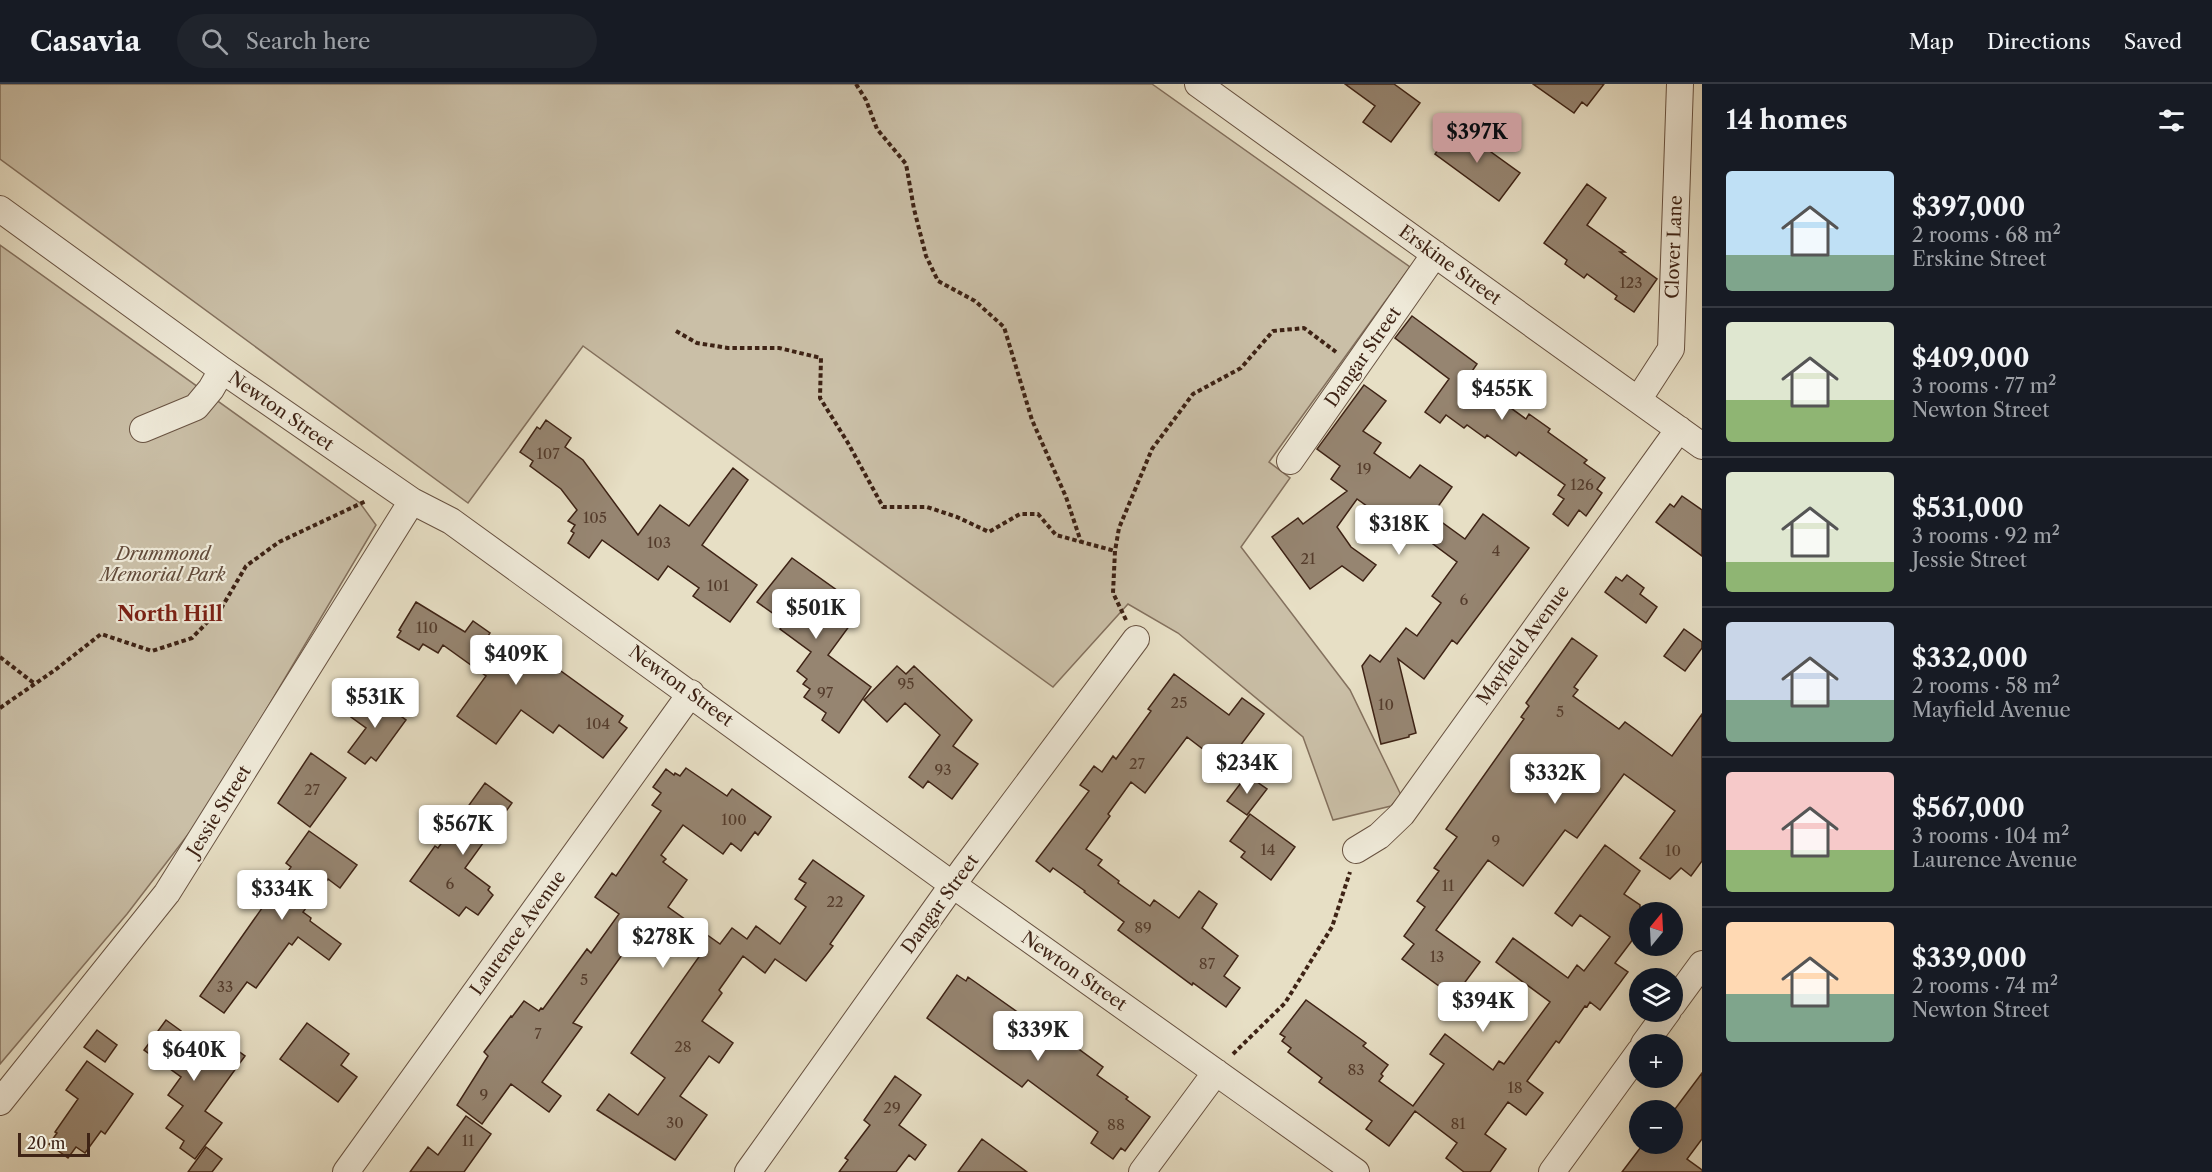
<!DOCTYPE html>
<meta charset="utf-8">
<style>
:root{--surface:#171b24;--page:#20242c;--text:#f1f3f6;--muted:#9ea1a6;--line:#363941;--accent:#c59692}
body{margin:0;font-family:"Libre Caslon Text",serif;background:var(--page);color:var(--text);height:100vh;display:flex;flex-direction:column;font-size:22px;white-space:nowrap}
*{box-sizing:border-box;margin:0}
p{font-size:20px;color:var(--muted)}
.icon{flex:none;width:33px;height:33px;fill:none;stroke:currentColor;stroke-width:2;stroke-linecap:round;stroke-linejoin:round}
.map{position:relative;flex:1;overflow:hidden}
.details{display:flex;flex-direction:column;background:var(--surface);width:510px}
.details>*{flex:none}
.needle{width:39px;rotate:18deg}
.tools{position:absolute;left:1629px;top:818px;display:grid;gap:12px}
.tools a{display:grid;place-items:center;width:54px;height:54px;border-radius:50%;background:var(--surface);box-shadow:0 6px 24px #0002;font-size:30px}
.scale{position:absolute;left:18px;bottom:15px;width:72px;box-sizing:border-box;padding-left:6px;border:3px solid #3e2315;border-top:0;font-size:16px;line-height:21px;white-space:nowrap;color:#3e2315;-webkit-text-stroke:4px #efead9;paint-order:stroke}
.price{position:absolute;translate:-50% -51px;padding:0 14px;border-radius:6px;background:#fff;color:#222;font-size:20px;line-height:39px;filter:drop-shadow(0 2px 3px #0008)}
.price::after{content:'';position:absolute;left:50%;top:36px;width:18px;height:14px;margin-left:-9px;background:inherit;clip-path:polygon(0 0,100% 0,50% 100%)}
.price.active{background:var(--accent);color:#111}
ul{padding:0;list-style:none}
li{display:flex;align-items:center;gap:18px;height:150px;padding:0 24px}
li+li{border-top:2px solid var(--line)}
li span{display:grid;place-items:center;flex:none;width:168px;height:120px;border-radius:6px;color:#555}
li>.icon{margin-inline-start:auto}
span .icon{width:72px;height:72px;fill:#fffc;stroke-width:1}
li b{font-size:26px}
h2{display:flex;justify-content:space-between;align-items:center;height:72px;padding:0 24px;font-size:26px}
header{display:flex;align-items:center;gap:36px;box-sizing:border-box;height:84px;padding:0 30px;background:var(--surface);border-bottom:2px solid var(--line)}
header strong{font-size:28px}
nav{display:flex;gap:33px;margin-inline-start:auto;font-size:21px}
.search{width:420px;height:54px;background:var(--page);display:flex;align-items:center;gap:15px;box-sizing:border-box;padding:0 21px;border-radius:33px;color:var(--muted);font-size:22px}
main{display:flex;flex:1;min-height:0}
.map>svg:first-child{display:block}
.green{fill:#cabfa7;stroke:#84715e;stroke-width:1.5}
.building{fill:#968571;stroke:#3e2315;stroke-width:1.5}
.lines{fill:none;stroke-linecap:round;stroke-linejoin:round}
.minor-casing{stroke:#685241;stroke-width:28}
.path{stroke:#3e2315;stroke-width:4;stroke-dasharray:4.5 3;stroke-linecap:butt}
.minor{stroke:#efead9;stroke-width:26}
.labels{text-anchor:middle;stroke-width:4.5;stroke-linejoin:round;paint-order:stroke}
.number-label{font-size:15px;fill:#543c2c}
.street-label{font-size:18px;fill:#3e2315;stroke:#efead9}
.park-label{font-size:18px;font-style:italic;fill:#614a3a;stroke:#efead9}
.neighbourhood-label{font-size:20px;font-weight:bold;fill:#7a1f14;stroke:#efead9}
</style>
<header>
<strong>Casavia</strong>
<div class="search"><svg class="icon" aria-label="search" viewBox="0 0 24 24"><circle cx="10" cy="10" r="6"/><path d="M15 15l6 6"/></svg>Search here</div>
<nav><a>Map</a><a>Directions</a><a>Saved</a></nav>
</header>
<main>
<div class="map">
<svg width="1702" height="1088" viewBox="0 0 1702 1088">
<rect width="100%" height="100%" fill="#e7dfc5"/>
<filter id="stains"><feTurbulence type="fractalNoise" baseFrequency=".00333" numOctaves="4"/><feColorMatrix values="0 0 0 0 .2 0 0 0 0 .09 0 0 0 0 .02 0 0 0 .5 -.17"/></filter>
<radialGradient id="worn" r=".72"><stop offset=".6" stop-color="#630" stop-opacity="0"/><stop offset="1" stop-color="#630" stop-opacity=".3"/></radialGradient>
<path class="green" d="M0,0h1152l258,183 -141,195 21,16 -49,69 109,143 51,105 -10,11 -58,14 -30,-83 -125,-104 -50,-29 -75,83 -470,-341 -115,157 -468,-344z
M0,161l360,258 16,22 -170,286 -79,103 -127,150z"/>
<path class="building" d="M1345,0h49l26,19 -29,39 -28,-20 12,-16z
M1533,0h71l-17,22 -5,-4 -8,11z
M1455,42l65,47 -21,28 -64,-47z
M1587,100l19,14 -19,27 38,27h-5l37,27 -23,33 -19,-13 2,-3 -30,-22 -3,4 -19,-14 2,-4 -23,-17z
M1412,232l65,48 -9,13 58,42 3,-5 21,15 -2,3 39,28 -3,3 21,15 -8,11 5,4 -16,23 -7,-6 -11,16 -15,-12 11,-15 -6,-4 7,-10 -46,-33 -3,4 -29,-21 -2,3 -18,-13 -3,3 -18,-13 -6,8 -15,-11 24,-33 -54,-41z
M1364,301l22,16 -23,30 18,12 -7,10 36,25 10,-13 32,22 -20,28 33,24 18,-25 46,34 -72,96 -5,-4 -28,39 -26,-20 18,74 -7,2v2l-28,7 -19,-78 8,-11 10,7 26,-34 11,8 24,-33 -9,-7 25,-34 -67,-50 -5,7 -28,-20 -20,28 14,20 25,18 -13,16 -21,-15 -32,23 -38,-52 26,-19 5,6 44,-33 -16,-12 9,-13 -23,-17z
M546,336l25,18 -6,9 18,13 55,75 22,-30 29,21 44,-58 15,12 -46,65 55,40 -27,37 -37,-26 6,-8 -31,-22 -10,14 -56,-40 -13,18 -21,-15 6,-10 -3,-2 4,-6 -7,-4 9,-11 -16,-21 -31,-23 3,-5 -13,-9 17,-25 3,2z
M1682,412l20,14v46l-46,-34 14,-18 4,3z
M792,474l46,33 -9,12 24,18 -25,34 43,32 -32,46 -17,-13 4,-7 -22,-16 6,-8 -7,-5 4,-5 -10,-8 14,-19 -31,-23 5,-7 -28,-20z
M1627,491l17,13 -4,6 17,13 -11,16 -41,-31 11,-15 6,4z
M416,518l49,30 8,-11 17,12 -2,3 39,29 9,-12 87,63 -4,6 8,6 -24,30 -44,-33 -6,8 -32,-23 -25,34 -39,-28 29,-40 -43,-31 -5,8 -15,-9 -4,6 -22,-13 4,-6 -2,-1z
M1684,545l18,13v6l-17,23 -21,-15z
M1572,554l25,18 -23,31 4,3 -5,6 46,33 6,-7 47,34 30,-42v147l-11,15 -10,-8 -11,11 -30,-21 35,-47 -51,-37 -47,64 -12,-8 -42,56 -35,-26 -52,70 44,32 -26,35 -52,-38 12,-15 -10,-8 21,-29 -8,-6 22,-30 -5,-3 23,-31 -11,-8 78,-110 -3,-2 8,-11 -3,-3z
M897,582l9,8 8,-8 58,54 -19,26 25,18 -26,35 -24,-18 -5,7 -14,-11 31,-42 -35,-32 -18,19 -23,-22z
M1174,590l55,41 13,-17 22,16 -39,52 -38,-29 -42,56 -14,-11 -23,32 2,2 -24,33 16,11 -4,5 21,16 -1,2 32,23 4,-6 25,18 20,-27 18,13 -15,24 36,28 -14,20 16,12 -14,19 -33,-24 -1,2 -74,-55 6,-8 -40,-30 1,-1 -32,-23 -3,4 -14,-11 53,-70 -9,-6 14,-19 8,6 11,-16 3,3 35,-48 -3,-2z
M369,609l37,27 -30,41 -5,-4 -6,7 -17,-12 18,-24 -15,-11z
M311,669l35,25 -36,49 -32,-24z
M686,684l41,28 5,-7 39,28 -13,18 -3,-3 -14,19 -10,-8 -8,11 -40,-29 -22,30 5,4 -3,3 24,18 -19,27 52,37 12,-16 15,11 9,-13 24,18 26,-37 -11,-8 11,-16 -7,-4 14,-19 51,36 -34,48 3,2 -27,35 -31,-22 -10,14 -22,-17 -24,34 3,3 -20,28 31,22 -14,20 -10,-7 -29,40 27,19 -32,45 -78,-50 12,-16 29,21 27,-37 -34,-25 70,-99 -47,-34 -18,24 -3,-1 -11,12 -49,68 9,4 -40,55 19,14 -12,16 -38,-28 -29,40 -25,-19 31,-49 -4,-4 27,-36 1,1 12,-16 15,10 2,-3 2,1 44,-60 4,4 28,-39 -24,-17 17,-24 4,3 45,-65 -9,-6 9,-12 -8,-6 13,-18 8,6 1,-2 5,3z
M1247,691l20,14 -20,26 -20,-14z
M485,699l27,20 -47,65 25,19 -2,3 5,5 -15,20 -12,-8 -7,9 -49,-35 25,-35 3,2z
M1250,730l45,33 -24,33 -30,-23 4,-5 -15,-11z
M309,747l48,34 -17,23 -12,-9 -25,33 8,6 -1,3 31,23 -12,16 -31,-23 -6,8 -3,-2 -33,45 -9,-6 -23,31 -24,-17 91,-129 -5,-4z
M1605,761l35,26 -16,23 16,11v25l-25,33 13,9 -28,38 -10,-8 -3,5 -2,-1 -26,37 -3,-2 -29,40 16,12 -17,22 -18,-13 -23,32 21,15 -16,23h-26l-18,-14 11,-15 -42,-32 -26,35 -23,-17 6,-8 -53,-39 3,-4 -34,-26 3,-4 -9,-7 3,-4 -5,-3 26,-34 60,43 -3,3 25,19 -7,9 2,2 -4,5 34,25 31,-42 -14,-10 15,-20 48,36 6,-9 5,3 46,-62 -54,-40 17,-24 55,40 9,-13 7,6 26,-34 -30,-22 -8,11 -17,-13z
M957,891l9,6 2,-4 92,65 2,-2 10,7 1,-2 30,22 -6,8 31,22 -2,2 24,18 -25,34 -4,-3 -8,11 -22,-16 7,-11 -70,-52 -6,7 -95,-69z
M166,936l40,29 10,-14 29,21 -40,55 17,12 -27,36 -15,-11 4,-7 -18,-13 17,-22 -15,-11 13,-18 -37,-27z
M307,939l42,31 -8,11 16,12 -19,25 -58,-43z
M97,946l20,15 -12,17 -21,-15z
M87,977l46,33 -28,40 -4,-3 -16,22 -9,-6 -8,11 -19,-14 8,-11 -2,-1 23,-33 -12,-9z
M1702,989v66l-15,20 15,11v2h-80l22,-29h28v-30z
M895,992l26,19 -22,30 27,20 -11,15 -6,-5 -13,17h-57l9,-12 -3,-2 25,-33 -6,-5z
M466,1032l25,18 -27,38h-54l18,-25 10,8z
M982,1055l45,33h-69z
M206,1063l16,12 -10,13h-24z"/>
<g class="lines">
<g class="minor-casing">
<path id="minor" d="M1198,0l504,362
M0,125l222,161 190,131 39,20 502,364 403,287
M1638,316l33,-51 9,-265
M143,345l53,-22 15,-18 11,-19
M1290,377l145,-207
M1356,766l23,-14 23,-22 277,-385
M1672,921l30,-41
M1644,960l24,-33
M0,1018l167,-209 245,-392
M346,1088l345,-479
M748,1088l216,-303 172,-230
M1142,1088l74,-100
M1552,1088l88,-121"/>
</g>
<path class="path" d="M856,0l10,16 11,29 29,35 8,45 12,47 12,25 37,20 29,26 28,93 34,77 15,45
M676,247l21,12 31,5h51l42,10 -1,40 28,45 35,64h44l30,10 32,15 31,-18h18l18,21 59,16
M1126,536l-13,-27 2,-42 4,-23 33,-79 41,-55 48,-26 32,-37 31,-3 32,24
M0,573l35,27
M0,624l55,-38 46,-36 51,17 40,-13 30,-31 24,-41 33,-24 87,-41
M1233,970l52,-51 47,-76 18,-55"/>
<use href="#minor" class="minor"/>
</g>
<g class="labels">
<g class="number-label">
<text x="1631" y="204">123</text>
<text x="548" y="375">107</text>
<text x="1364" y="390">19</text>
<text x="1582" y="406">126</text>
<text x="595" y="439">105</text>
<text x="659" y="464">103</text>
<text x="1496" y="472">4</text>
<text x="1308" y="480">21</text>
<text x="718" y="507">101</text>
<text x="1464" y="521">6</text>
<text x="427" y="549">110</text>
<text x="906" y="605">95</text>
<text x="825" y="614">97</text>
<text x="1179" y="624">25</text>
<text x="1386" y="626">10</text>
<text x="1560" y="633">5</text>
<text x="598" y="645">104</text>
<text x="1137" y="685">27</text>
<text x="943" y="691">93</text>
<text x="312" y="711">27</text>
<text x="734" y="741">100</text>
<text x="1496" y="762">9</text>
<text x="1268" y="771">14</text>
<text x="1673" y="772">10</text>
<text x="450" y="805">6</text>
<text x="1448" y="807">11</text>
<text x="835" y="823">22</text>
<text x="1143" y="849">89</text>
<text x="1437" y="878">13</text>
<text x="1207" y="885">87</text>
<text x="584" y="901">5</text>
<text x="225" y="908">33</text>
<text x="538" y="955">7</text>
<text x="683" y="968">28</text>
<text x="1356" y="991">83</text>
<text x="1515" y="1009">18</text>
<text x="484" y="1016">9</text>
<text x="892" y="1029">29</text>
<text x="675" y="1044">30</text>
<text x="1458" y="1045">81</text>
<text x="1116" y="1046">88</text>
<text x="468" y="1062">11</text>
</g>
<g class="street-label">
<text transform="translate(1674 163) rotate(-88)" y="6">Clover Lane</text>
<text transform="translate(1450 181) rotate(36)" y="6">Erskine Street</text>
<text transform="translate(1363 273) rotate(-55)" y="6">Dangar Street</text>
<text transform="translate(281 327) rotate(35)" y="6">Newton Street</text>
<text transform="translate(1523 561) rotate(-54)" y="6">Mayfield Avenue</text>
<text transform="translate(681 602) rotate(36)" y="6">Newton Street</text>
<text transform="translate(219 727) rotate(-58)" y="6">Jessie Street</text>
<text transform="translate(940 820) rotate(-54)" y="6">Dangar Street</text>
<text transform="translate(518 849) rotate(-54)" y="6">Laurence Avenue</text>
<text transform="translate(1074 887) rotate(35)" y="6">Newton Street</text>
</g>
<g class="park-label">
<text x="163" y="476">Drummond<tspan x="163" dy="21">Memorial Park</tspan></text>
</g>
<g class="neighbourhood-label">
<text x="170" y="537">North Hill</text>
</g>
</g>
<rect width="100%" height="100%" filter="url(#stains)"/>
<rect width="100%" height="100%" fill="url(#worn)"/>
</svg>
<div class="tools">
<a><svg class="needle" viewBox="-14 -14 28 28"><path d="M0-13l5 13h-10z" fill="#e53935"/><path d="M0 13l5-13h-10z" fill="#9ea1a6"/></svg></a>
<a><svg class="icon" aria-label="layers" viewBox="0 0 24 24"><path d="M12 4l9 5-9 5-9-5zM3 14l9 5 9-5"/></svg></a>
<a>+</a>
<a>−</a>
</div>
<div class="scale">20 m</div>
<b class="price active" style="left:1477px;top:80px">$397K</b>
<b class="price" style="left:1502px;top:337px">$455K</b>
<b class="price" style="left:1399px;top:472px">$318K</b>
<b class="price" style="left:816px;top:556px">$501K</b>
<b class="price" style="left:516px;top:602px">$409K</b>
<b class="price" style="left:375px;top:645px">$531K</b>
<b class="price" style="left:1247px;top:711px">$234K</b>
<b class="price" style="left:1555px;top:721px">$332K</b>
<b class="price" style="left:463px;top:772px">$567K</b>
<b class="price" style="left:282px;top:837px">$334K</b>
<b class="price" style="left:663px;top:885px">$278K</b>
<b class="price" style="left:1483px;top:949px">$394K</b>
<b class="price" style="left:1038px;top:978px">$339K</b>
<b class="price" style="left:194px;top:998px">$640K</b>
</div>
<section class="details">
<h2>14 homes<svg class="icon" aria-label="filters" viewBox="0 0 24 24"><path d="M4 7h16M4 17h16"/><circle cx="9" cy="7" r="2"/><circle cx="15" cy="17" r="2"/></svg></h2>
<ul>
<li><span style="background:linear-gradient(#bfe0f5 70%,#7fa58c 0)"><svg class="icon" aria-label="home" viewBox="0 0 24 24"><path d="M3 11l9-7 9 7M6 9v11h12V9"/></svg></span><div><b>$397,000</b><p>2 rooms · 68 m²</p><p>Erskine Street</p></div></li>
<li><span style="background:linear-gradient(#dfe7d0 65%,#8fb573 0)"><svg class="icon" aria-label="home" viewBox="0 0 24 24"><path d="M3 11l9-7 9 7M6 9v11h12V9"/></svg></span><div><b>$409,000</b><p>3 rooms · 77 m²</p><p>Newton Street</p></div></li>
<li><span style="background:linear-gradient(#dfe7d0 75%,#8fb573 0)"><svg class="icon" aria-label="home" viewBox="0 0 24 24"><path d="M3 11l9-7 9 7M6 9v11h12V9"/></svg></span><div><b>$531,000</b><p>3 rooms · 92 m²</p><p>Jessie Street</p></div></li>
<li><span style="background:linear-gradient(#c9d6e8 65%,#7fa58c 0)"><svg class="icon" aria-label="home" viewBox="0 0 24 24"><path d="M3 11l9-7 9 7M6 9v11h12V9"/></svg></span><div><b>$332,000</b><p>2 rooms · 58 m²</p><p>Mayfield Avenue</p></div></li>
<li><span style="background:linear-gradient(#f6c9c9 65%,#8fb573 0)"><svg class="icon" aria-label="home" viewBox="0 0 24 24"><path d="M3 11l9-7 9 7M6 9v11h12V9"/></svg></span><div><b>$567,000</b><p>3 rooms · 104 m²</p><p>Laurence Avenue</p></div></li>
<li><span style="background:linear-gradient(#ffd9b3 60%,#7fa58c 0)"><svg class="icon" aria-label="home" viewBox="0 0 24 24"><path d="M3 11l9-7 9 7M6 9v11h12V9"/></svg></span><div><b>$339,000</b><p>2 rooms · 74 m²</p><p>Newton Street</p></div></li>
</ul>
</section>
</main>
